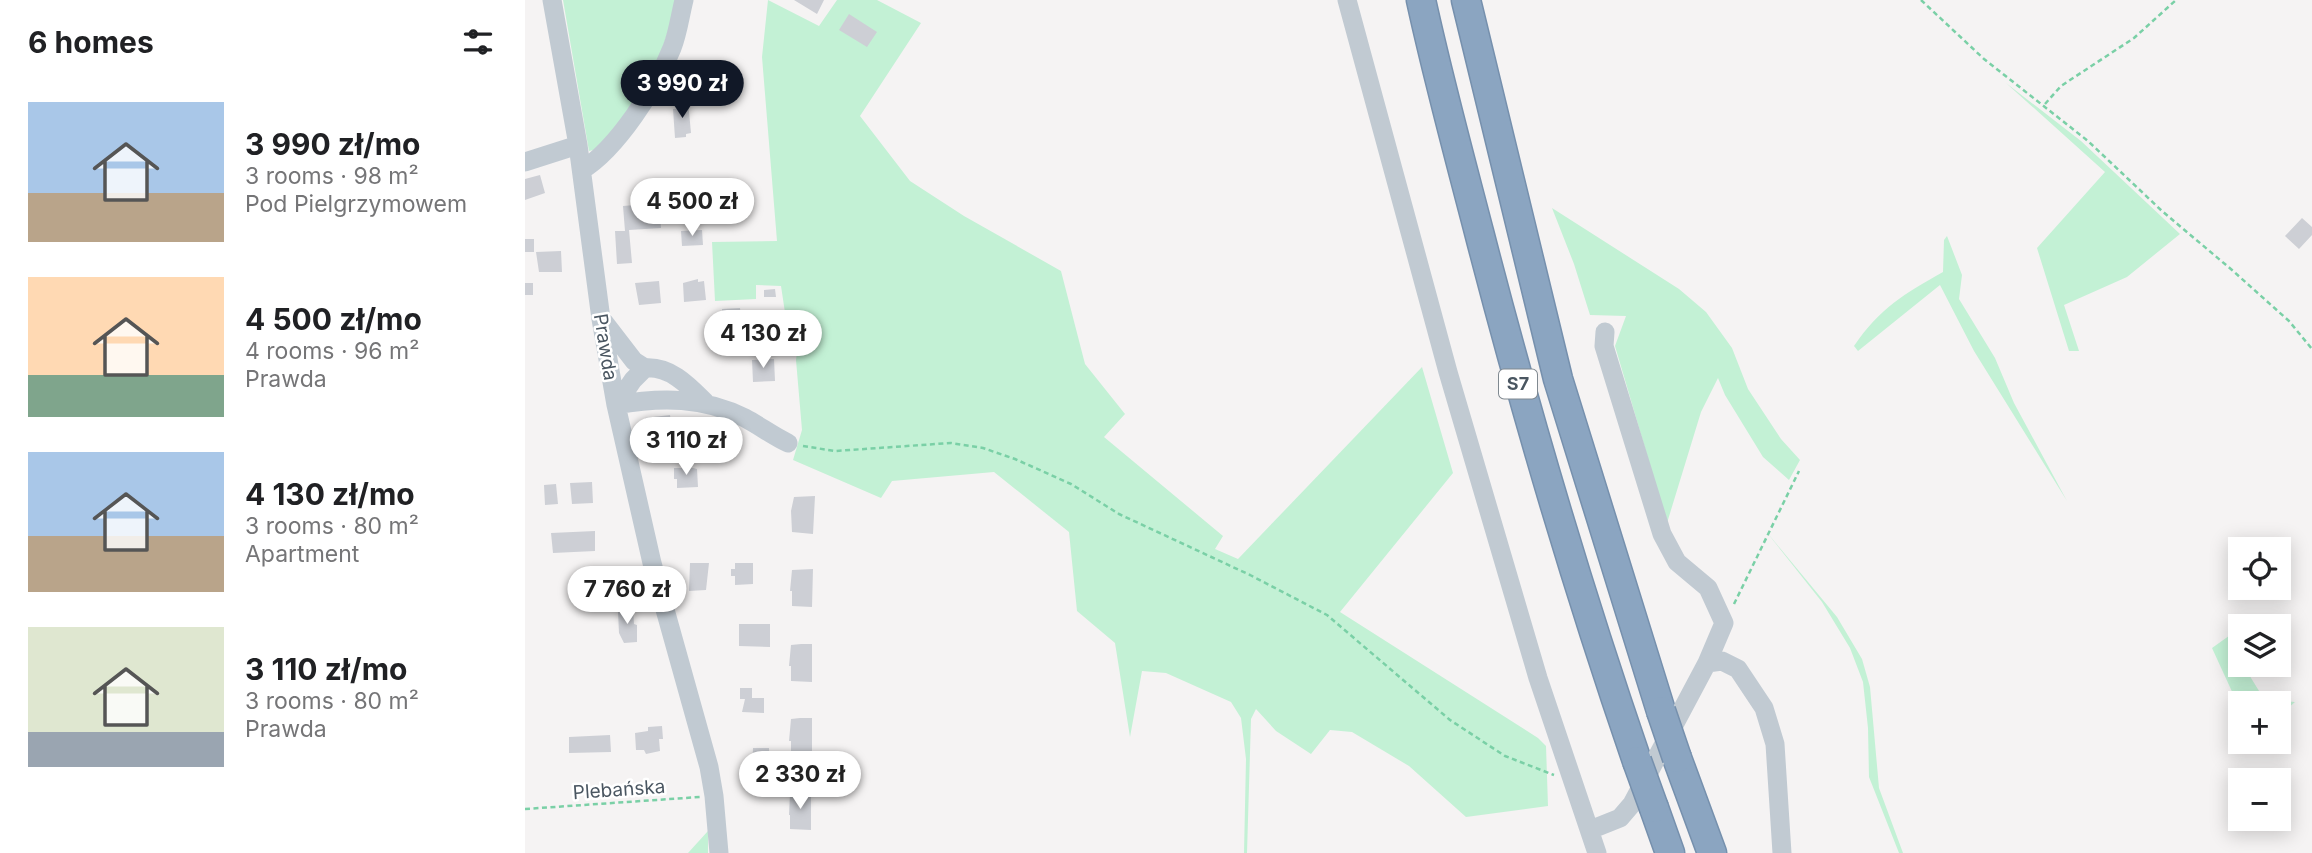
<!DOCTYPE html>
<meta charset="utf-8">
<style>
:root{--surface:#fff;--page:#f6f6f6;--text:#202124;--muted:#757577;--accent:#111827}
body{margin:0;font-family:Inter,sans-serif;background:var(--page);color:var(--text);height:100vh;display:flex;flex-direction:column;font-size:26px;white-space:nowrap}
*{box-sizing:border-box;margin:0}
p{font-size:23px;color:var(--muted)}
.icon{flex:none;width:38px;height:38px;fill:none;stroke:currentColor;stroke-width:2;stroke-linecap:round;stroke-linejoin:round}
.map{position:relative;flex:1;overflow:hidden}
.drawer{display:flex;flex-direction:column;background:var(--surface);width:525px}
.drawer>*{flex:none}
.buttons{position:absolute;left:1703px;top:537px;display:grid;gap:14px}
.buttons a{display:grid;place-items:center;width:63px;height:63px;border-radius:0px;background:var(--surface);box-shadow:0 4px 18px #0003;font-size:35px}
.price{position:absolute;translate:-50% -60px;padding:0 16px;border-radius:24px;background:#fff;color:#222;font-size:23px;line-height:46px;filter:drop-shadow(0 2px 4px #0008)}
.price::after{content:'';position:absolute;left:50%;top:42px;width:21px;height:16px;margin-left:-10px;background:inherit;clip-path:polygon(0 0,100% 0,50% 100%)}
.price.on{background:var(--accent);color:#fff}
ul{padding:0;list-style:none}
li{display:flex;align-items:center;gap:21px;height:175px;padding:0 28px}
li span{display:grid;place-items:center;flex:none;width:196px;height:140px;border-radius:0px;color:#555}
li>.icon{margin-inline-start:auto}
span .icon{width:84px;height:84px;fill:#fffc;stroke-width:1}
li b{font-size:30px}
h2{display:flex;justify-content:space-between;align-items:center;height:84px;padding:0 28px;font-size:30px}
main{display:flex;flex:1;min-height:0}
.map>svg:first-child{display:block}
.green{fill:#c3f1d5}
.building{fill:#cdcfd5}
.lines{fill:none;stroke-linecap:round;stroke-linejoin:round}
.highway-casing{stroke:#7690ad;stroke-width:31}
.path{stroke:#7ad0a6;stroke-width:2.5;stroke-dasharray:5 3.5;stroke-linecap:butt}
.minor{stroke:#c1cad2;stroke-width:19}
.highway{stroke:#8ba5c1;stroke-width:28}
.highway-bridge-casing{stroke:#7690ad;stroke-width:31;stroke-linecap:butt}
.highway-bridge{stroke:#8ba5c1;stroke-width:28}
.labels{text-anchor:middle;stroke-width:5;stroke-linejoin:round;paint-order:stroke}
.shield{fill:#fff;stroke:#808990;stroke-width:2}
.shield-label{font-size:18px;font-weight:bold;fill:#4a5661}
.street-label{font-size:19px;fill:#4a5661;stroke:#fff}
</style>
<main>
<section class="drawer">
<h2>6 homes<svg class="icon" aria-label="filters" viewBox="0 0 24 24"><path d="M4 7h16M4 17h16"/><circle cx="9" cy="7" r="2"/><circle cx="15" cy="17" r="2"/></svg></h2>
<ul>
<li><span style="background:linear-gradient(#a9c7e8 65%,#b9a48a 0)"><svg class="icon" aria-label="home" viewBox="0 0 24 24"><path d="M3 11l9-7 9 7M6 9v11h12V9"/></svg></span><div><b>3 990 zł/mo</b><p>3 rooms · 98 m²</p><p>Pod Pielgrzymowem</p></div></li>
<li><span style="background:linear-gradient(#ffd9b3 70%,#7fa58c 0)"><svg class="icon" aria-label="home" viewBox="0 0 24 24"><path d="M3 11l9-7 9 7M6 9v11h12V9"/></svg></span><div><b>4 500 zł/mo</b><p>4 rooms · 96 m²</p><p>Prawda</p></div></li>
<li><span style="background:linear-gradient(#a9c7e8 60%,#b9a48a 0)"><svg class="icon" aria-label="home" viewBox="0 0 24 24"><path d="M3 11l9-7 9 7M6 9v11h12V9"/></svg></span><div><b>4 130 zł/mo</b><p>3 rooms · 80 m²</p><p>Apartment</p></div></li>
<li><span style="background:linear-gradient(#dfe7d0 75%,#9aa5b1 0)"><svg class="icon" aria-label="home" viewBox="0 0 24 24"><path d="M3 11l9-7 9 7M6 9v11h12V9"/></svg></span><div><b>3 110 zł/mo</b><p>3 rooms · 80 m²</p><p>Prawda</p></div></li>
</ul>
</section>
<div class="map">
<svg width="1787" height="853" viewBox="0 0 1787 853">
<rect width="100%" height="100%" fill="#f5f3f3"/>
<path class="green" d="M38,0h115l-26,81 -50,67 -13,3z
M243,0l51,26 18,-26h40l44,23 -61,93 50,65 54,35 97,55 24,93 40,50 -21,23 119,99 -8,13 23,10 184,-192 31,106 -113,139 198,126 8,8 2,60 -82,11 -57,-51 -57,-34 -22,-2 -19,24 -35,-23 -20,-22 -5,10 -4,134h-3l2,-94 -5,-41 -10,-16 -65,-29 -24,-2 -12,66 -15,-94 -38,-32 -8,-79 -75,-60 -102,9 -11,17 -88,-38 9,-30 -6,-70 3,-22 -10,1 -8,-53 -25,-1v14l-41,2 -3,-59 65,-1 -15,-184z
M1481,83l75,58 99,93 -53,43 -63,28 15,46h-10l-32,-103 68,-76z
M1027,208l127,81 27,23 26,36 16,41 33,50 19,21 -11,20 -26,-23 -38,-62 -7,-17 -17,34 -34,111 -52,-177 11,-30 -36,-1 -16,-51z
M1422,236l15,39 -3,24 36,59 19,45 53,98 -93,-150 -34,-66 -82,66 -4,-5c26,-38 50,-52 89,-74l1,-32z
M1240,530l72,87 25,42 8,28 9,101 24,65h-4l-30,-76 -1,-49 -5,-46 -13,-34 -28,-46z
M1715,628v37h3l21,34 31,3 -16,14v-12h-39v5l-28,-61z
M183,831v22h-20z"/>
<path class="building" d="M269,0h30l-7,14z
M324,14l28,18 -10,15 -28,-17z
M163,101l3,32 -5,1v3l-11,1 -2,-29 7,-1 -1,-6z
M15,175l5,18 -20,7v-21z
M134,203l2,25 -32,2 3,33 -15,1 -2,-33h10l-2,-25z
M1777,218l10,9v8l-13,14 -14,-13z
M177,230l1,15 -21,1 -1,-15z
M0,239h9v13h-9z
M36,251l1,21h-23l-3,-20z
M173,279v3l6,-1 2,19 -22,2 -1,-19z
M134,281l2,22 -22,2 -4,-22z
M0,283h8v12h-8z
M250,289l1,8h-12v-7z
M215,308l3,28 -19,2 -2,-29z
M245,323h12l1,21 -13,1z
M249,359l1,22 -22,1 -1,-22z
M145,415l2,13 -25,3 -2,-13z
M188,437h17v9h-5v13h-11z
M157,465l15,4 1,18 -21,1v-9h-3v-11h8z
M67,482l1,21 -21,1 -2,-21z
M31,484l2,20 -13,1 -1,-20z
M290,496l-2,38 -21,-2 -1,-21 3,-14z
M70,531v20l-42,2 -2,-20z
M165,563h19l-3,27 -17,1z
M210,563h18v21l-18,1v-9h-4v-7h4z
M288,569l-1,38 -20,-1v-15h-2l2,-21z
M108,608l1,16 3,1v17l-13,1 -5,-10 -1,-21h3v-3z
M214,624h31v23l-31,-1z
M276,644h11v38l-21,-1v-15h-2l2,-21z
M215,688h12v10h12v15l-22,-1 3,-13h-5z
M275,718h12v38l-21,-1v-14h-2l2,-22z
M137,726l1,13h-4l1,12 -14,3 -2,-4h-8l-1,-17 13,-2v-4z
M85,735l1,17 -42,1v-16z
M228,748h16l1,27h-18z
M275,792h11v38l-21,-1v-14h-1l1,-21z"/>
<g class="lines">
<g class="highway-casing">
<path id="highway" d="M896,0c17,78 38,155 58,232 46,178 98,355 158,529
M941,0l92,379 103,332
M1152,758l35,95
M1129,808l16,45"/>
</g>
<path class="path" d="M1396,0l63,59 104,82 74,70 70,59 57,51 23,28
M1520,104l16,-18 73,-48 42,-38
M278,446l32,5 116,-8 32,5 32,11 56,25 48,30 131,61 77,40 123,105 55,36 49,19
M1209,604l65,-133
M0,809l175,-12"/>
<path class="minor" d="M27,0l26,145 23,174 15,86 36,158 57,204 5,29 5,57
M822,0l101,372 90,306 59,175
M0,162l53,-17
M57,170c35,-21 75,-84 90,-122 6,-15 8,-32 12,-48
M79,322l30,39 11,7
M91,405c45,-8 88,-8 129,13 15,8 28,18 43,25
M91,405l17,-25 12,-12c25,-2 43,17 60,34
M1182,663l15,-2 16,8 26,39 11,36 7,109
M1065,830l30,-12 12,-14 75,-141 17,-40 -16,-35 -31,-26 -15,-28 -58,-188 1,-14"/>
<use href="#highway" class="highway"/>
<g class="highway-bridge-casing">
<path id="highway-bridge" d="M1136,711l16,47
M1112,761l17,47"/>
</g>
<use href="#highway-bridge" class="highway-bridge"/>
</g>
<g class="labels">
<rect class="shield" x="974" y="369.5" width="38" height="29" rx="5"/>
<g class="shield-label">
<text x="993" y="390">S7</text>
</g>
<g class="street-label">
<text transform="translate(81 347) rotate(81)" y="7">Prawda</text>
<text transform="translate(94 789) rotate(-4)" y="7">Plebańska</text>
</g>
</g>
</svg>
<div class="buttons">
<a><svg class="icon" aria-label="locate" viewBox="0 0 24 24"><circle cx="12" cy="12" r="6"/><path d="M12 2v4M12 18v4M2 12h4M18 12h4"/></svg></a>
<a><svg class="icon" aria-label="layers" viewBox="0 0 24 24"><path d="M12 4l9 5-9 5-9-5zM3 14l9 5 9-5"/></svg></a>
<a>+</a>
<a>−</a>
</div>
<b class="price on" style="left:157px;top:120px">3 990 zł</b>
<b class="price" style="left:167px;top:238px">4 500 zł</b>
<b class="price" style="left:238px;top:370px">4 130 zł</b>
<b class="price" style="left:161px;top:477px">3 110 zł</b>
<b class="price" style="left:102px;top:626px">7 760 zł</b>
<b class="price" style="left:275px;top:811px">2 330 zł</b>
</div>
</main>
